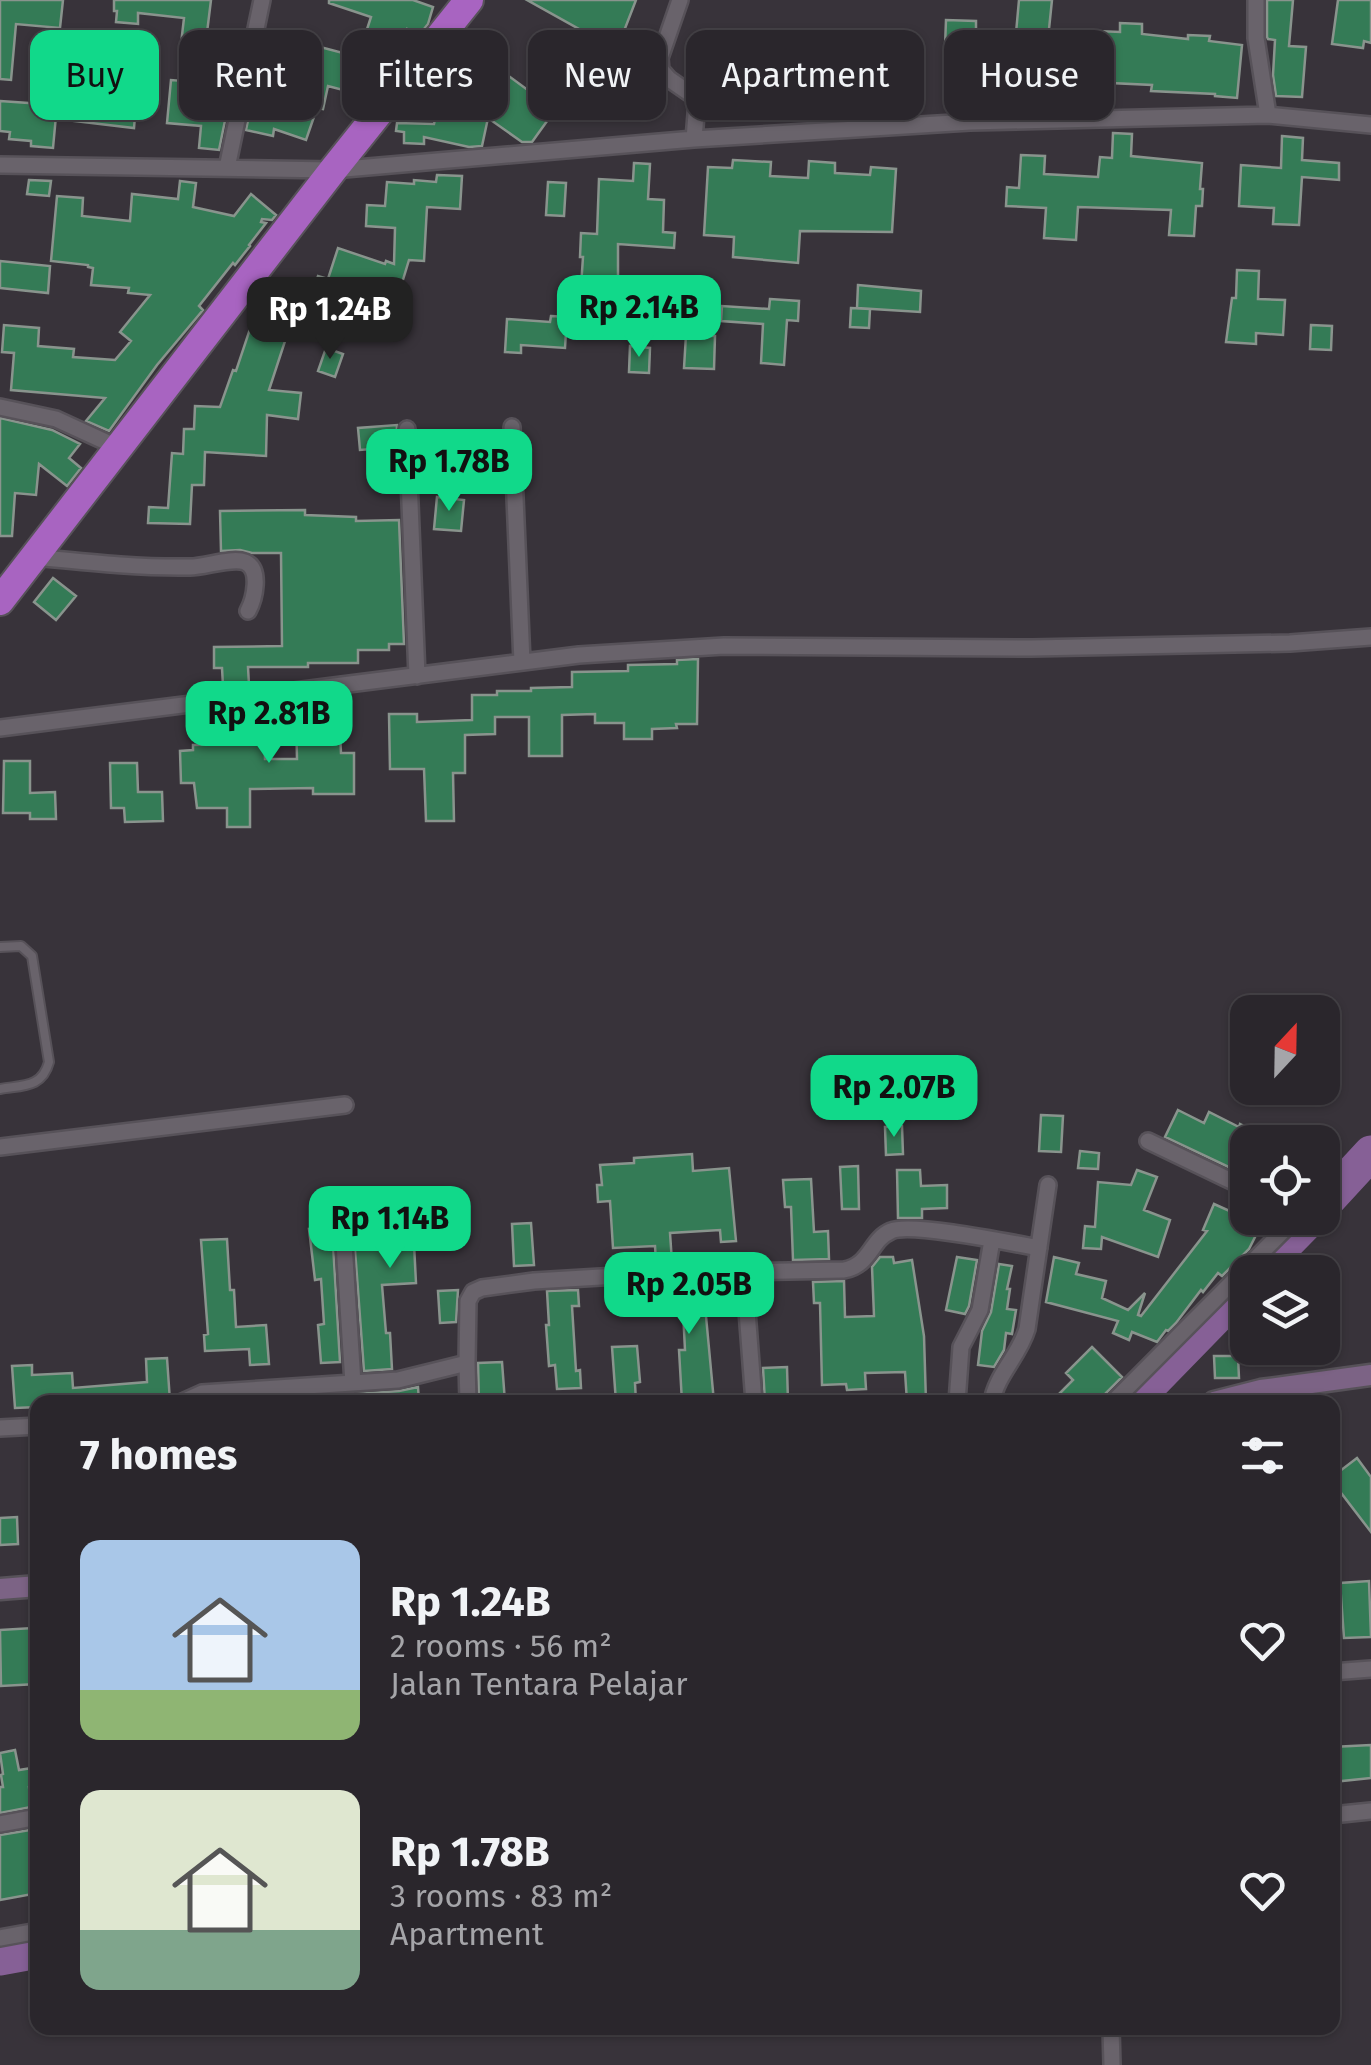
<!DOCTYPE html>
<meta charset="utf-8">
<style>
:root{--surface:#2a262c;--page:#322e34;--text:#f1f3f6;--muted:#a5a5a9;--line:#464348;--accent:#11d98a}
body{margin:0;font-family:"Fira Sans",sans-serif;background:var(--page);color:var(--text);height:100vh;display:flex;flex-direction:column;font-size:38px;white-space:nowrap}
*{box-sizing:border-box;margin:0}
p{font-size:32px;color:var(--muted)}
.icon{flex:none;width:55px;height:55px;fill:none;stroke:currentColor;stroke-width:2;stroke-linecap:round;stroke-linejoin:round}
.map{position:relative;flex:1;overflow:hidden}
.side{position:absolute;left:30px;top:1395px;width:1310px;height:640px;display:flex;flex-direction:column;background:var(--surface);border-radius:20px;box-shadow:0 2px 8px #0004,0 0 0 2px var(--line)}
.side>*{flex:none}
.banner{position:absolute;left:30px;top:30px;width:1312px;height:90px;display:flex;gap:20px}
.needle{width:65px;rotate:22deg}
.buttons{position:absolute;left:1230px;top:995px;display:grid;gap:20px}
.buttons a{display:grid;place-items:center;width:110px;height:110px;border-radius:20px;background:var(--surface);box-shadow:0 2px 8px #0004,0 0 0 2px var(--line);font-size:50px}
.price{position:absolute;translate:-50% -85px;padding:0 22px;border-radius:20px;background:var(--accent);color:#111;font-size:32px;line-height:65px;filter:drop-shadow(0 2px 5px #0008)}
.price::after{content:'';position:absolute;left:50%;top:60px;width:30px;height:22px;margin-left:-15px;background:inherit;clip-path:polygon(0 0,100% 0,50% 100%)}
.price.current{background:#222;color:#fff}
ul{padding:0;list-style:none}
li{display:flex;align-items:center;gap:30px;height:250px;padding:0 50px}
li span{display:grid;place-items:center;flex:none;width:280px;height:200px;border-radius:20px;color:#555}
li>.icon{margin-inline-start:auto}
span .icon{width:120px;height:120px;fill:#fffc;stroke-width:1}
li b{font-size:42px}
h2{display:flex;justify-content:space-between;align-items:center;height:120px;padding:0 50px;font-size:42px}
.pill{padding:0 35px;border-radius:20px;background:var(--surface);box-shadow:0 2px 8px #0004,0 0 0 2px var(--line);font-size:35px;line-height:90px}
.pill.current{background:var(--accent);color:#111}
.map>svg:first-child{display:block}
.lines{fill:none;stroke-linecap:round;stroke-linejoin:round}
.river{stroke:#866096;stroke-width:35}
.building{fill:#347b56;stroke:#89948d;stroke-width:2.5}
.lane-casing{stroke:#575259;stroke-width:12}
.street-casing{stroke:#575259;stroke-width:20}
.secondary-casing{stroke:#575259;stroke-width:25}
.highway-casing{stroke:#575259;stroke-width:32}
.lane{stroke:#69636b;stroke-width:8}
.street{stroke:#69636b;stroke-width:15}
.secondary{stroke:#7c6385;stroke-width:20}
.highway{stroke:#a864c1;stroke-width:28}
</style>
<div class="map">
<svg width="1371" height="2065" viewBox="0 0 1371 2065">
<rect width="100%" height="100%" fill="#38333a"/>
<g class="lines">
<path class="river" d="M1322,1206l49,-53
M1258,1272l53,-54
M1133,1402l115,-118
M0,1958l38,-7"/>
</g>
<path class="building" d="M0,0h63l-3,28 -44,-4 -5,56 -11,-1z
M114,0h97l-6,49 3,1 -4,49 25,2 -10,49 -20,-2 2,-22 -34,-3 4,-43 12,1 3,-36 -5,-1 3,-26 -46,-5v11l-22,-2 1,-11h-3z
M329,0h84l20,7 -5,17 -8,10 -13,-5 -8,27 -21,-7 -12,47 -38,-10 -5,23 -6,-1 -11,32 -32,-11 -1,7 -27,-6 9,-43h3l13,-53 87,23 13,-40 -42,-14z
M527,0h109l-17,44 -38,-14z
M1019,0h33l-3,29 71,3v-9l22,1v10l46,5v-4l22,1 -1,5 33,4 -5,53 -22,-2v-2l-64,-3 1,-6 -84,-4v-4l-124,-4 2,-53 30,1v10l40,2z
M1267,0h26l-4,46 17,1 -4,50 -26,-1 -3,-21 2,-35 -7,-1 -1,-2z
M1338,0h33v43l-7,-2 -1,7 -31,-4z
M770,33l127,6 -1,63 -28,-1v-9l-31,-3v-3l-76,-7 -3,36 -18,-2 4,-53 25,3z
M487,60l68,50 -23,32h-10l-34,-24 -6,28 -13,1 -45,-10v7l-20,-1v-11l-8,-1 1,-8 37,1 3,-13 10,2z
M92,64l20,2 -1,11 27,3 -4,48 -77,-9 5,-53 30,3z
M0,101l57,4 -4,43 -22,-2v-5l-22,-2 1,-7 -10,-1z
M1113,133l19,1 -1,22 71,7 -2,26h3l-1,17h-6l-2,30 -25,-1 2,-25 -93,-3 -2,33 -32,-2 2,-30 -40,-2 1,-19 12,1 2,-33 24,1 -1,18 54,3 2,-20 12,1z
M1282,136l21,2 -1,22 37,3v17l-37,-3 -3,48 -26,-1 1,-16 -35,-2 2,-41 40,3z
M733,160l38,2 -1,14 38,2 1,-17 26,2v10l35,2 1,-8 25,2 -4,63 -92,-1 -2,32 -65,-6 1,-20 -30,-2 4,-68 24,1z
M634,163l16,1 -2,35 16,1 -1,32 12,1 -1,15 -56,-4v59l-38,-2 3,-44h-3l1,-24 16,1 2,-55 34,2z
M437,175l25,1 -2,33 -33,-2 -3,54 -15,-1 -21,69 -53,-18 -10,29 -49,-16 5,-15 23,8 14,-41 10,3 10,-31 47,16 1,-3 8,3 1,-36 -29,-2 1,-21 18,1 2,-24 27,2v-4l22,2z
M29,180l22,1 -2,15 -22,-2z
M180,181l16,2 -3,24 41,9 17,-22 25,21 -4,5 -10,-1 -1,3 5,1 -17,22 1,1 -15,19 -2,-2 -34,43 4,4 -46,55 -48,66 -23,-10 19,-23 -94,-8 3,-37 -12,-1 2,-27 35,3 -1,18 36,3 -1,8 42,3 16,-19 -11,-9 30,-37 -22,-2 1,-5 -38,-3 2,-17 -5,-1v-2l-37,-4 6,-65 26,2 -1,18 48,5 2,-27 46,5z
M548,182l18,1 -2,33 -18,-1z
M0,261l50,5 -2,27 -48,-5z
M1237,270l22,1 -1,28 27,1 -2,35 -27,-2v11l-30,-2 6,-44h4z
M858,285l63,6 -1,21 -63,-4z
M770,299l29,2 -1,20 -11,-1 -3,45 -23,-2 2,-39 -42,-3 1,-15 47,3z
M851,308l19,1 -1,19 -19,-1z
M621,312l16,1 -2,22 -15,-1z
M551,316l16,1 -2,31 -44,-3v8l-16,-1 2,-33 43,3z
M253,320l35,12 -19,58 32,3 -3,26 -31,-4 -1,41 -61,-4 -1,33h-12l-2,39 -42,-1 1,-16 19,1 4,-55 11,1 1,-25h10l1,-23 25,1 13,-37 3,1z
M1311,325l21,1 -1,24 -21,-1z
M686,335l29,1 -1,33 -30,-1z
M630,346l20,2 -1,25 -20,-1z
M326,348l17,6 -8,23 -17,-6z
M0,418l52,12 28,14 -11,14 12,10 -14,18 -28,-22 -3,31 -21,-2 -3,43h-12z
M397,425l-1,22 -36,3 -2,-22z
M451,449l4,23 -28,5 -4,-23z
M437,497l27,3 -3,31 -27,-2z
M305,510v5l51,2v4l43,-1 5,124h-15v6h-31v13h-50v4h-60l1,18 -26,1 -1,-18h-8v-21l68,-1 -1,-93h-29l-12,-3 -19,1 -1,-40z
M53,578l23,18 -20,24 -22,-18z
M698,659l-1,65h-21l1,4 -25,1v10h-28v-16h-29v-9l-33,1v41h-33v-39h-34v17l-30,1v38h-12l1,48h-28l-2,-52h-34l-1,-55h28v8l55,-2v-25h25v-4h34v-3l41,-1v-15l56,-1v-6l49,-1v-4z
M321,701l1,12h17l2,40h13v41h-41v-6l-63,1v38h-23v-19h-30l-3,-25h-13l-1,-32 13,-1v-5l42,-1v-17l29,-1 1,33h32l-1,-44h9v-13z
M4,761h26v32l25,-1 1,27h-26v-6h-27z
M110,763h27l1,29h24l1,29 -38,1 -1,-14h-13z
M1178,1110l26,13 5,-11 30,15 1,-3 14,7 -6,11v15l-5,-2 -8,15 -70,-33z
M1041,1115l22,1 -2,36 -22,-1z
M902,1126l1,28 -17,1 -1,-28z
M1080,1151l19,2 -1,16 -20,-1z
M692,1154l1,17 36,-3 7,73 -15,1 -1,-12 -50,3 2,29h-16l-1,-16 -42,2 -3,-47 -12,1 -1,-17h5l-2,-20 34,-2v-5z
M858,1166l1,43h-17l-2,-42z
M897,1170h23l1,16 26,-1v23l-25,1v9h-24z
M1137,1170l20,7 -13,33 26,10 -12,37 -56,-20 -1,12 -18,-1 2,-22 10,1 3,-45 33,3z
M811,1179l3,53 14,-1 1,28 -36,1 -2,-53h-6l-2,-27z
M1214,1204l47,21 -12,24 -27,27 -4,-3 -15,19 -2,-2 -25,33 -8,8 -2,-1 -9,12 -25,-10 -3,8 -16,-7 5,-12 -72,-19 8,-45 25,6 -3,11 30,7 -4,17 26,12 17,-17 -7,22 3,1 66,-85 -4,-1z
M410,1212v4l44,-3 2,28 -42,3 2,39 -34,2 4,48h4l2,36 -28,2 -11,-148 27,-1v-8z
M531,1223l3,42 -20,1 -2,-42z
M332,1227l8,135 -19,1 -3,-38 6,-1 -3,-45 -6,1 -6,-51z
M227,1239l3,51h4l2,37 30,-2 3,39 -19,1 -1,-16 -44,2 -1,-16 4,-1 -7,-94z
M880,1257h13l1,6 18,-3 12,76 2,66h-19l-2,-30 -40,1 1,16 -19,1 -1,-6 -24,1 -2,-82h-6l-1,-21 31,-1 1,36 29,-1 -2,-49z
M957,1257l20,3 -8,46 -4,8 -19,-4z
M999,1264l13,2 -5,23h3l-3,20 9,1 -4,24 -6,-1 -2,17 -10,17 -16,-2 4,-34 9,-19z
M703,1284l11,118h-32l-3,-52h6l-2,-39 -31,3 -2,-29z
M458,1290l-2,32 -16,1 -2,-32z
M578,1290l1,16h-7l4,65 4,-1 1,18 -24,1 -2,-24 -6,1 -3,-41h3l-2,-34z
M637,1346l3,36 -5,1 1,19h-20l-4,-55z
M1092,1347l30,30 -17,17 -4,8h-31l-10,-9 13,-13 -7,-7z
M1246,1348h42l1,15 -42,1z
M1214,1356h24l1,22h-24z
M167,1358l3,43 -132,1v5l-23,1 -3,-42 20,-1v10l40,-2 1,15 74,-6 -1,-23z
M502,1362l3,40h-26l-1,-39z
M787,1367l1,35h-23l-2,-34z
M418,1387l1,15h-28v-2l-48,2v-7l56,-4z
M1357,1458l14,19v55l-39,-51v-4z
M17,1517l1,27 -18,1v-27z
M1369,1581l2,56 -27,1 -4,-55z
M33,1628l4,56 -36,2 -1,-56z
M1371,1745v33l-39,4v-35z
M15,1750l4,20 19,-3v19l-9,1 2,20 -31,6v-26h3l-2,-12 2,-1 -3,-21z
M36,1829l2,64 -38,7v-65z"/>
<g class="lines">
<g class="lane-casing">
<path id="lane" d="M0,947l21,-1 11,10 17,106c-7,26 -26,23 -49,27"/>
</g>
<g class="street-casing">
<path id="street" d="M680,0l-20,58 1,12 8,9 26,18 2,5 -3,37
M1256,0v38l12,77
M0,165l333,5 361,-31 276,-17 298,-7 103,10
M227,168l35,-168
M0,407l56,12 61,28
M512,427l10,235
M407,429l10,247
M33,557c52,5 106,11 157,10 15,0 42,-10 55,-5 17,7 9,38 3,49
M0,728l579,-73 145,-9 308,2 258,-5 81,-6
M1148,1141l100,48
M0,1147l345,-42
M1322,1190l4,-4
M343,1228l10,155
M744,1272l10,130
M467,1363l1,39
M182,1402l20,-9 196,-13 69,-17 1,-62 5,-9 9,-4 52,-7 133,-8 177,-3c27,-5 26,-30 47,-39 19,-9 121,12 148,17
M957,1402l4,-55 19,-37 12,-70
M992,1402c4,-27 27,-46 35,-73l21,-144
M1113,1402l183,-184
M0,1428l38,-2
M1332,1672l39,-3
M1332,1815l39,-4
M0,1824l38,-7
M0,1938l38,-7
M1111,2028l1,37"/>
</g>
<g class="secondary-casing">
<path id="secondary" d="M1214,1402l47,-12 110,-15
M0,1589l38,-3"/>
</g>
<g class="highway-casing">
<path id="highway" d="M0,601l333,-431 136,-170"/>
</g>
<use href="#lane" class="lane"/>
<use href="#street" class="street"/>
<use href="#secondary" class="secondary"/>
<use href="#highway" class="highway"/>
</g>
</svg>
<div class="buttons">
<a><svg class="needle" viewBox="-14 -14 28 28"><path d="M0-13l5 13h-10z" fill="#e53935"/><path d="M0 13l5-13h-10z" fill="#a5a5a9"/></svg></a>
<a><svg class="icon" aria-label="locate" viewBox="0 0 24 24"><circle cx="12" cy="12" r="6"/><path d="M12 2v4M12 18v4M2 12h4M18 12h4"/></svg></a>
<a><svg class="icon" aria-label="layers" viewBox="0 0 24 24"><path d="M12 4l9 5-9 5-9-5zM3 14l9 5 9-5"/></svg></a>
</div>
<b class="price" style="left:639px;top:360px">Rp 2.14B</b>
<b class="price current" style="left:330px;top:362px">Rp 1.24B</b>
<b class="price" style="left:449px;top:514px">Rp 1.78B</b>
<b class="price" style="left:269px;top:766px">Rp 2.81B</b>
<b class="price" style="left:894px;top:1140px">Rp 2.07B</b>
<b class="price" style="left:390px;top:1271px">Rp 1.14B</b>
<b class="price" style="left:689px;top:1337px">Rp 2.05B</b>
<div class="banner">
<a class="pill current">Buy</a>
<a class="pill">Rent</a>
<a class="pill">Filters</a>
<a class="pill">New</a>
<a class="pill">Apartment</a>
<a class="pill">House</a>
</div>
<section class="side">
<h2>7 homes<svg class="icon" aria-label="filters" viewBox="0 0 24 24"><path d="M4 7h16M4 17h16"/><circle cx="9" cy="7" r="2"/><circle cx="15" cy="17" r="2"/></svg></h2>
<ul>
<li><span style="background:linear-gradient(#a9c7e8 75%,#8fb573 0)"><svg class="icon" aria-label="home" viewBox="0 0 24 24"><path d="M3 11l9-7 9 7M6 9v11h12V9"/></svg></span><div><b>Rp 1.24B</b><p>2 rooms · 56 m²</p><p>Jalan Tentara Pelajar</p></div><svg class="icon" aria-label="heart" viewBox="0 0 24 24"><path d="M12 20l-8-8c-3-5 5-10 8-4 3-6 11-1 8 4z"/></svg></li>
<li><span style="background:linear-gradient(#dfe7d0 70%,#7fa58c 0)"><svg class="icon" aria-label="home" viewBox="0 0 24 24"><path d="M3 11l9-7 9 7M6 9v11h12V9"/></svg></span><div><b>Rp 1.78B</b><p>3 rooms · 83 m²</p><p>Apartment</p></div><svg class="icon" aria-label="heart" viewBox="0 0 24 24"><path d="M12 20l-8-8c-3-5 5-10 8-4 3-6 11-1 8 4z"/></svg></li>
</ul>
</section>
</div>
